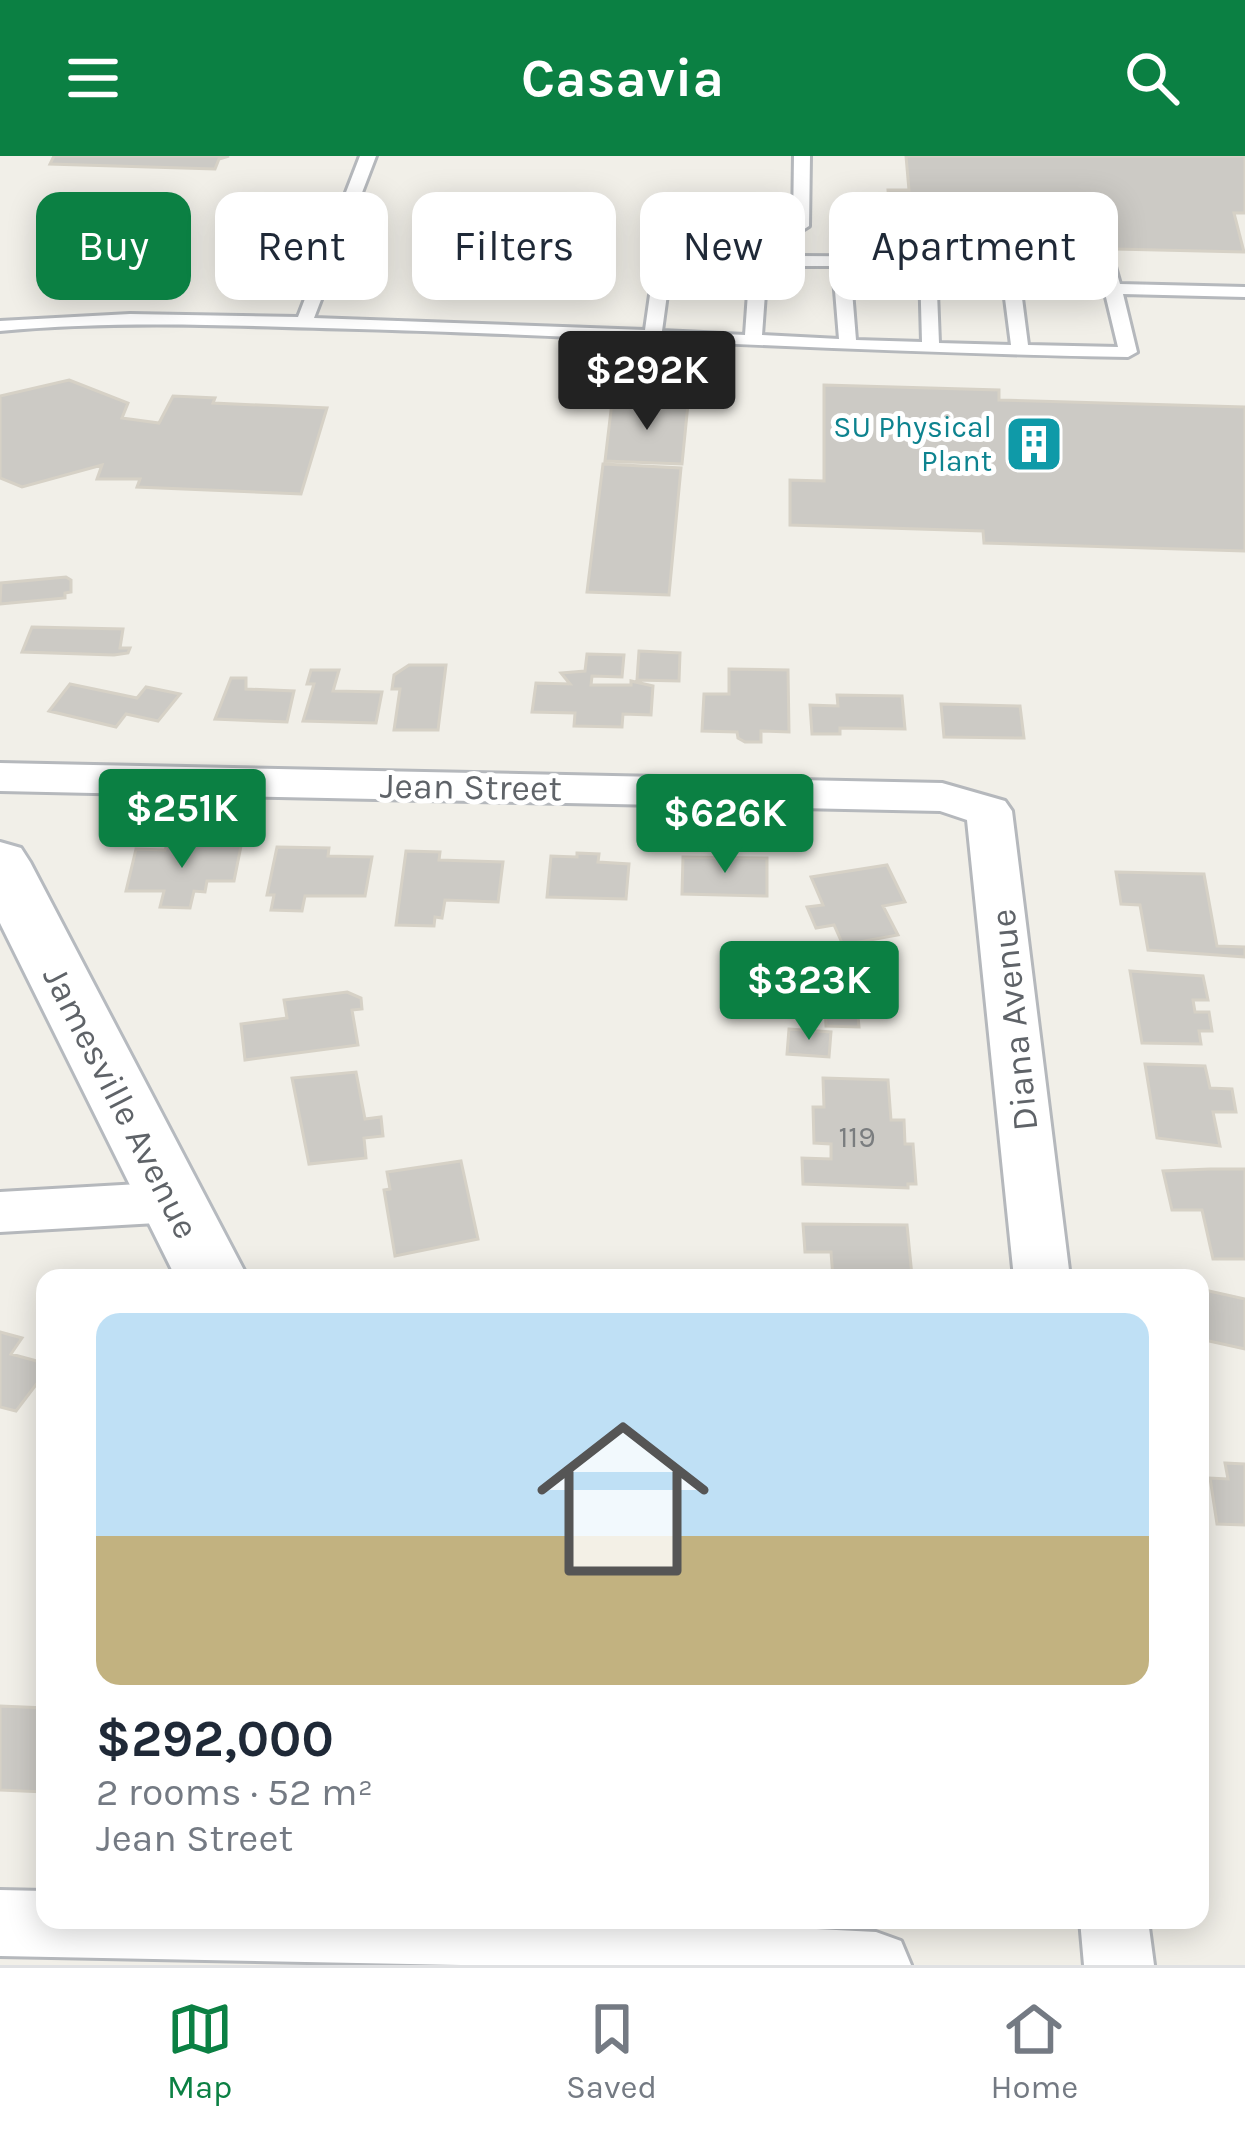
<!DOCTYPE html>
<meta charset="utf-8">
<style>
:root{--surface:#fff;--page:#f6f6f7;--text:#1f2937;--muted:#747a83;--line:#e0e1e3;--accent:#0b8043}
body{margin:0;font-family:Karla,sans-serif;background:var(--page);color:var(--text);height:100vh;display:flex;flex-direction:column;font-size:45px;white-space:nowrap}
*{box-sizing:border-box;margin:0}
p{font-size:39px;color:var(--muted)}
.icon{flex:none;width:66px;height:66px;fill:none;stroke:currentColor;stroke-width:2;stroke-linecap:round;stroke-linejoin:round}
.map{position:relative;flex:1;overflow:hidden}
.sheet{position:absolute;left:36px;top:1113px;width:1173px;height:660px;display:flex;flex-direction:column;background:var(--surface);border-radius:24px;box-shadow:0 6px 30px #0003}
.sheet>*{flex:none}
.top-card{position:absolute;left:36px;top:36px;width:1173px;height:108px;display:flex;gap:24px}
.price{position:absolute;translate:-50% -102px;padding:0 27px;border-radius:12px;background:var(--accent);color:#fff;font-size:39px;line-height:78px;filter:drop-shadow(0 3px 6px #0008)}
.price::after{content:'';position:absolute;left:50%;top:72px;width:36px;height:27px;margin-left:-18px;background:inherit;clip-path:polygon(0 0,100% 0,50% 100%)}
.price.selected{background:#222;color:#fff}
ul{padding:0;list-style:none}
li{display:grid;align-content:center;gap:24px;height:636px;padding:0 60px}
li+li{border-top:3px solid var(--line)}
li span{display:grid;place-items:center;height:372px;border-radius:24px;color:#555}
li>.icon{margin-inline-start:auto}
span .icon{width:216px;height:216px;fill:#fffc;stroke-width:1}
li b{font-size:51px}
.chip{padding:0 42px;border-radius:24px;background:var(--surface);box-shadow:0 6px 30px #0003;font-size:42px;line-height:108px}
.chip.selected{background:var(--accent);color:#fff}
header{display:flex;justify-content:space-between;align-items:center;height:156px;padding:0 60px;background:var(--accent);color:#fff;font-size:54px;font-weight:700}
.tabs{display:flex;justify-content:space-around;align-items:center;height:168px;border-top:3px solid var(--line);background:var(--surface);font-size:33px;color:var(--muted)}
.tabs a{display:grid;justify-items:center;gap:6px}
.tabs .selected{color:var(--accent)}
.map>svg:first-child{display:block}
.building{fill:#cccac5;stroke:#d6d1c6;stroke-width:3}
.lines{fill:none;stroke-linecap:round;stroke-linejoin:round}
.lane-casing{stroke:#b5b8bc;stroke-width:6}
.street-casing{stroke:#b5b8bc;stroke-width:6}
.secondary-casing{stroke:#b6babf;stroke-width:6}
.lane{fill:#fff;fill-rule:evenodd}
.street{fill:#fff;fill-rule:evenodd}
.secondary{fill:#fff;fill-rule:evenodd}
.labels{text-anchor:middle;stroke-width:10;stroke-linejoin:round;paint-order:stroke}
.far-culture-label{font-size:30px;fill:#0d838f;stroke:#fff;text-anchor:end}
.number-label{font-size:30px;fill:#7a7d7f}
.street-label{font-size:36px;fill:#5f6368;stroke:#fff}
</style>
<header><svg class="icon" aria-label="menu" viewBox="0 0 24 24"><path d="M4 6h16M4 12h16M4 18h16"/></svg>Casavia<svg class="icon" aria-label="search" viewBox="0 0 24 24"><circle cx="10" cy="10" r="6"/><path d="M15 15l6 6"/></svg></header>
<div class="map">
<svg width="1245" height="1809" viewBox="0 0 1245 1809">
<rect width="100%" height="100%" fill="#f1efe8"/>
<path class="building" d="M54,0h175l-10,3 -4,10 -165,-5z
M906,0h339v57h-11l10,39 -351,-8v-4h-11l-2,-26 10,1 -2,-25h21z
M494,78l30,1 -6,40h-31l2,-12h-8l-1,8 -57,-1 5,-28 56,1 -1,7 8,1z
M69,224l59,23 -6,15 37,5 14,-27 42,2 -2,5 114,5 -26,86 -164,-7 3,-8h-43l5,-14 -80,22 -22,-9v-82z
M824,229l175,5v10l246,7v144l-261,-8 -1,-12 -193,-6v-45l34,1z
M612,246l76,2 -6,60 -77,-3z
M603,308l78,4 -12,127 -82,-3z
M66,421l5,3v12l-6,1v5l-65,6 1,-21z
M32,471l91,2 -3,19h10l-2,5 -14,2 -92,-3z
M639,495l41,2 -1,28 -42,-1z
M587,498l37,1 -2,22 -30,-1 -1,9h40v-4l22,5 -2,29 -28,-1 -1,13 -48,-1 1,-13 -43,-1 4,-29 34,1 -9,-11 24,-2z
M409,509h37l-8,65h-44l6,-41h-8l2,-14z
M729,513l59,1 1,62 -28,-1v11h-16l-7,-4 -1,-6 -35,-1 2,-37h25z
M311,514h28l-6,21 49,1 -6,31 -73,-2 11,-37h-7z
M231,522h15v11l48,2 -7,31 -72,-3z
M70,528l67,14 9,-11 34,7 -22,27 -32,-7 -10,13 -67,-16z
M837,539l65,1 3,33 -65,-1v6h-28l-2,-29 28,1z
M941,548l79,2 4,32 -80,-1z
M167,689l74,1 -7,35h-27l-2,11 -11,-1 -4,17 -30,-1 4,-16h-38l10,-42 29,1z
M277,691l52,1 -1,8 44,1 -7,39h-60l-3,15 -31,-1 3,-15h-7z
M406,695l34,1 -1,8 64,2 -5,40 -53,-2 -3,18 -7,-1 -1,9 -38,-1z
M577,697l22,1 -1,8 31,2 -3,35 -79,-2 4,-41 26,1z
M683,701l84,1v38l-85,-2z
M887,709l18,37 -22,4 15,29 -55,10 -9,-20 -18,3 -9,-21 16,-2 -12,-28z
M1116,716l88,2 13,72 28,1v10l-97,-7 -8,-45 -19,-1z
M1130,815l73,5 5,24h-15l2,12h14l3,19h-13l2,13 -59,-1z
M347,836l14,6 1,11 -10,1 6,35 -113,15 -4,-36 46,-6 -3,-18z
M825,848l32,1 2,22 -33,-1z
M789,873l42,3 -2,25 -42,-3z
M1145,908l60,2 5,22 22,1 4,23h-23l7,34 -63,-8z
M356,916l9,47 16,-2 2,19 -19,2 2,20 -57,6 -17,-86z
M823,922l65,2 3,40h13l1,24h8l3,40h-8v4l-105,-4 -1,-26 29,1v-15l-17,-1 -1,-36h11z
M461,1005l17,78 -83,17 -11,-66 6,-1 -3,-17z
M1210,1013h35v90h-32l-11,-49h-30l-9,-39z
M803,1068l104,1 5,51 -79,2 -2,-26h-26z
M429,1119l157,1 -157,2z
M1200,1133l45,10v50l-45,-10z
M0,1176l22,6 -11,16 33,9 -4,6 5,4 -29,38 -16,-4z
M1225,1307l20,1v61l-28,-1 -7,-46 18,1z
M0,1550l45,2 -1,84 -44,-2z"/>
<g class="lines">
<g class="lane-casing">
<path id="lane" d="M360,0h16l-62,162 331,12 10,-70 8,-5 443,3 8,5 6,21 125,3v10l-122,-3 14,58 -9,5c-246,-4 -489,-19 -736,-27 -131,-3 -261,-11 -392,1v-10l130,-7 168,3zM671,109h79l-5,70 -83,-4zM767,110h66l6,73 -77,-4zM850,110l70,1 2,75 -66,-2zM936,111h65l10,78 -72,-2zM1018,111l81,1 19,79 -90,-2z
M794,0h16l-1,70 -8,5 -8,-5z"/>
</g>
<g class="street-casing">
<path id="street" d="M0,607l942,20 63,18 7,10 58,467h-56l-47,-458 -27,-9 -940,-20z
M174,1026l19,6 8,14 -8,14 -19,6 -174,10v-40z
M0,1734l45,1v29h588l243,12 25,9 10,24h-450l-461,-9z
M1080,1764h68l6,45h-70z"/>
</g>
<g class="secondary-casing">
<path id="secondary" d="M0,686l21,6 9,14 218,416h-72l-176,-355z
M483,1764h90l20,45h-90z"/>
</g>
<use href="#lane" class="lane"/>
<use href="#street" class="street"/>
<use href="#secondary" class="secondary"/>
</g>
<defs>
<g id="building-square" transform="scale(3)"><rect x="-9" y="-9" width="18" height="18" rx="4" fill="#0f9aa8" stroke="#fff"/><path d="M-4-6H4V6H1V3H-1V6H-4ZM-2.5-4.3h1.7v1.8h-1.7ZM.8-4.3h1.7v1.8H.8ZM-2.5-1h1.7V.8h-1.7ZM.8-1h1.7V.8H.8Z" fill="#fff"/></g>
</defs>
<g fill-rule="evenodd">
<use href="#building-square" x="1034" y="288"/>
</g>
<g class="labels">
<g class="far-culture-label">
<text x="992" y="281">SU Physical<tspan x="992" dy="34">Plant</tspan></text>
</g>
<g class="number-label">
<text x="857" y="991">119</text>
</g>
<g class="street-label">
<text transform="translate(471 630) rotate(1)" y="13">Jean Street</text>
<text transform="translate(1013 864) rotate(-96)" y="13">Diana Avenue</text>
<text transform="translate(122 946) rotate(63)" y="13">Jamesville Avenue</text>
</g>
</g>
</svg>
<b class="price selected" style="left:647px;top:277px">$292K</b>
<b class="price" style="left:182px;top:715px">$251K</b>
<b class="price" style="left:725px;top:720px">$626K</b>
<b class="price" style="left:809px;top:887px">$323K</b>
<div class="top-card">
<a class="chip selected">Buy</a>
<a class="chip">Rent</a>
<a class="chip">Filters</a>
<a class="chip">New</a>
<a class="chip">Apartment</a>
</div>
<section class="sheet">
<ul>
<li><span style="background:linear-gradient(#bfe0f5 60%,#c2b280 0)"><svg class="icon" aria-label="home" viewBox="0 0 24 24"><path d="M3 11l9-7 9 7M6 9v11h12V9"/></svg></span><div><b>$292,000</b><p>2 rooms · 52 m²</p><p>Jean Street</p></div></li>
</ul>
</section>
</div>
<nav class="tabs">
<a class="selected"><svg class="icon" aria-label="map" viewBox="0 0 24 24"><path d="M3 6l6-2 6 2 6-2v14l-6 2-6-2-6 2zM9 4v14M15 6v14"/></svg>Map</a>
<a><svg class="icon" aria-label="saved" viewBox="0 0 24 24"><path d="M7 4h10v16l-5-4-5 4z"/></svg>Saved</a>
<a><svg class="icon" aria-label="home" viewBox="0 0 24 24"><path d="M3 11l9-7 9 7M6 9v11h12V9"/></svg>Home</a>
</nav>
